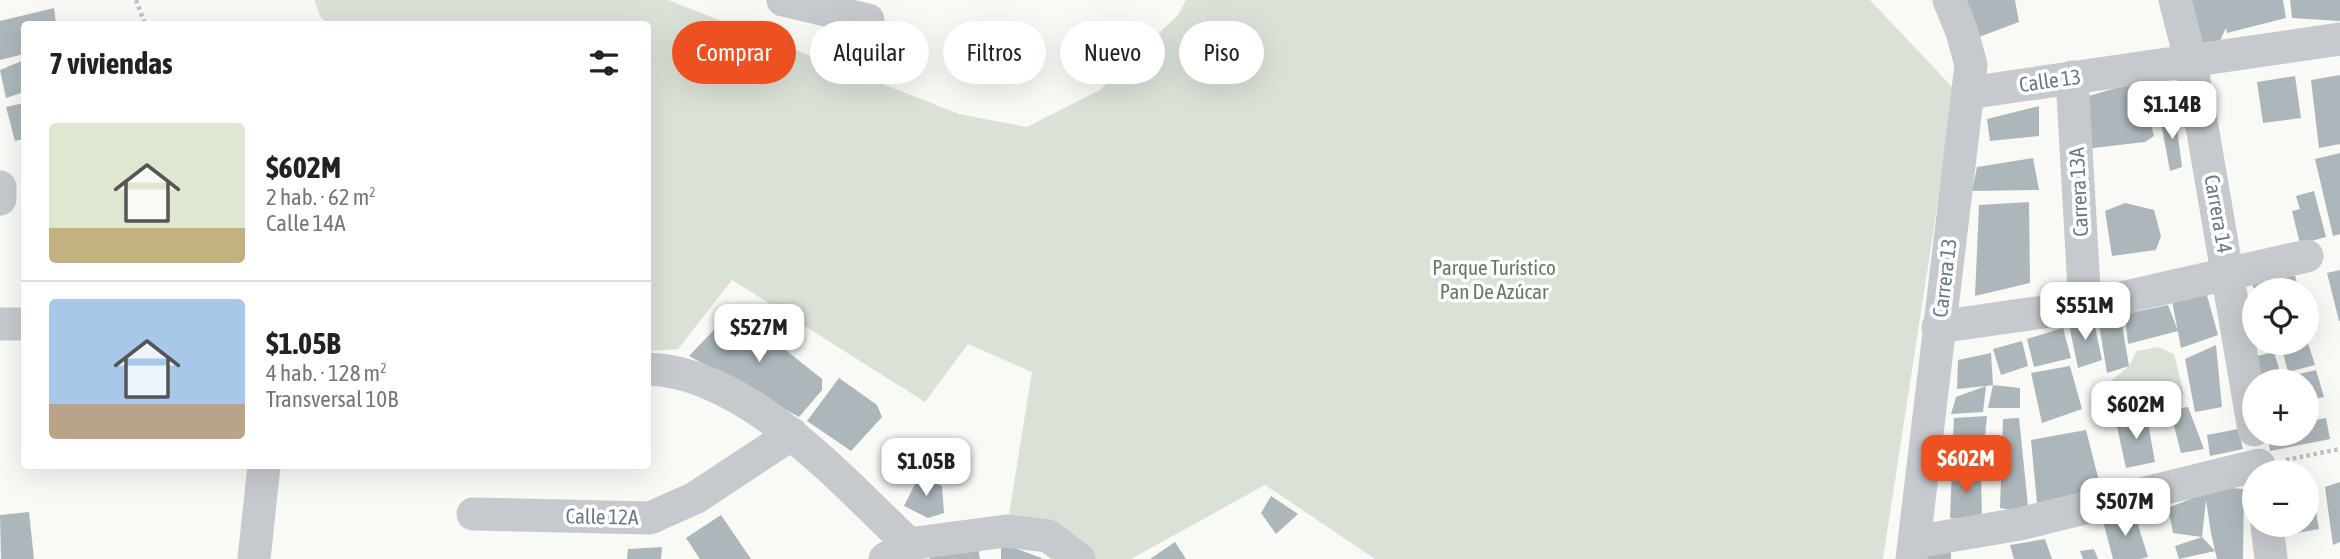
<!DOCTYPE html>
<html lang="es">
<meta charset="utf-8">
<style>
:root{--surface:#fff;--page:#f2f2f2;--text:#222;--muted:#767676;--line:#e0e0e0;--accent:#ee5121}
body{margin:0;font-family:"Asap Condensed",sans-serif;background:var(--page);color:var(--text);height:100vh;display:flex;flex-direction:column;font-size:26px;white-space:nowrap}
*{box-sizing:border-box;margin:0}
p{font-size:23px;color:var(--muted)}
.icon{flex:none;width:38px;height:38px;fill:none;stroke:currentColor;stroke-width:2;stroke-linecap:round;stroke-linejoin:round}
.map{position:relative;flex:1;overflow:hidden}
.drawer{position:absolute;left:21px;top:21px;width:630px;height:448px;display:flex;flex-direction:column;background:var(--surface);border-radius:7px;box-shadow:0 7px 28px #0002}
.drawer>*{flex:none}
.banner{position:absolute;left:672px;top:21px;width:665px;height:63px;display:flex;gap:14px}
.buttons{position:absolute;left:2242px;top:278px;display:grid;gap:14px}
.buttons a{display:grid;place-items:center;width:77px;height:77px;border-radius:50%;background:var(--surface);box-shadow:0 7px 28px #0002;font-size:35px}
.price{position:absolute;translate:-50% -60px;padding:0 16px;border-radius:14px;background:#fff;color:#222;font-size:23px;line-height:46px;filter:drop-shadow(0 2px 4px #0008)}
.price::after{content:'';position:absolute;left:50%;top:42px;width:21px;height:16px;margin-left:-10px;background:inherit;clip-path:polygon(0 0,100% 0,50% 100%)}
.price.active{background:var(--accent);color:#fff}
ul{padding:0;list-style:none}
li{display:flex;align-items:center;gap:21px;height:175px;padding:0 28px}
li+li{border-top:2px solid var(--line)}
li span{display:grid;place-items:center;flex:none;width:196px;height:140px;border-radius:7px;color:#555}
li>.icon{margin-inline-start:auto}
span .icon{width:84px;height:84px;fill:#fffc;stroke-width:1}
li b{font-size:30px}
h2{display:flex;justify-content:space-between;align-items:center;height:84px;padding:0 28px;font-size:30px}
.tag{padding:0 24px;border-radius:32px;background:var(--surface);box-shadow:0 7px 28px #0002;font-size:24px;line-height:63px}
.tag.active{background:var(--accent);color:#fff}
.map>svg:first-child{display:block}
.green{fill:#dae1d7}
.building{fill:#adb6bb;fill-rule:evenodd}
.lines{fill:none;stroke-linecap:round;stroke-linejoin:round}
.path{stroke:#bfc2c4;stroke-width:4.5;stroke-dasharray:3.5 3.5;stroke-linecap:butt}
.minor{stroke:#c6cace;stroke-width:33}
.labels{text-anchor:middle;stroke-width:7;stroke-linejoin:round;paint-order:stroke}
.street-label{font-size:21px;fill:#667989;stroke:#fff}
.park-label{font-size:21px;fill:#667a61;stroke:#fff}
</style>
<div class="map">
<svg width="2340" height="559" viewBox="0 0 2340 559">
<rect width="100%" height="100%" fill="#f9f9f6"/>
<path class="green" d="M314,0h354l291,114 68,13 73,-37 78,-75 8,-15h684l85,90 -72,469h-508l-110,-74 -134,74h-41l-82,-38 24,-149 -64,-28 -43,58 -193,-122 -54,69 -30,2v-327h-321l-7,-8z
M2158,347l16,7 10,40 -25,17 -38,-1 -10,-29 18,-15 8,-15z"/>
<path class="building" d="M1961,0h54l4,22 -40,15z
M2190,0h93l3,18 -59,15 -1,-5 -7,15 -16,1z
M2290,0h50v21l-48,-3z
M54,8l2,16h-32v30l-24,6v-39z
M24,60v32l-18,6 -6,-28z
M2340,75v69l-21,4 -8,-68z
M2295,76l6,42 -38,5 -6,-41z
M2140,81l14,55 -9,6 -61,7 -2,-51z
M24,103v36l-9,2 -9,-34z
M2039,106v30l-49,5 -3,-22z
M2175,113l7,54 -12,4 -10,-54z
M2340,153v81l-7,2 -18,-77z
M2033,158l6,32 -67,1 5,-24z
M2314,191l12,46 -26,7 -8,-33 8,-2 -4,-13z
M2029,202l1,81 -55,13 4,-91z
M2125,203l29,7 7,26 -5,14 -44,6 -7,-45z
M2293,268l6,22h-45l-3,-11z
M2340,270v51h-1l-12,-48z
M2206,292l12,43 -37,13 -9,-47z
M2168,305l10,26 -50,13 -3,-30z
M734,309l88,70v11l-23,27 -110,-61z
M2120,313l9,53 -22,7 -9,-55z
M2093,317l9,43 -24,8 -9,-43z
M2063,328l8,30 -37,9 -7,-28z
M2022,341l6,25 -27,9 -8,-26z
M2290,343h18l7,22 -27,7 -7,-27z
M2216,345l6,62 -27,5 -10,-53z
M2274,352l8,27 -29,3 -5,-24z
M1991,353l2,32 -7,1 -3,26 -32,2 5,-17 30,-11 -29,3 1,-29z
M2070,366l12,43 -40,14 -11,-50z
M2316,370l8,27 -18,4v-19h-15l-1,-6z
M839,378l38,27 5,12 -31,34 -44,-30z
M1993,385l27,3v20h-32z
M2188,407l16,42 -23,4 -11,-43z
M2146,412l9,50 -29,6 -10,-46z
M1987,416l-5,52 -30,-7 2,-43z
M2019,418l9,88 -16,4 -12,-2 3,-89z
M2326,418l4,21 -60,12 -3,-17h39v-12z
M2238,429l5,20 -33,7 -3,-21z
M2086,430l15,59 -64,14 -6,-63z
M1952,468l29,5 1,48 -32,-3z
M919,476l23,10 2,27 -16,5 -24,-12z
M2340,482v60l-7,3 -8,-58z
M2231,488l13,1 -1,70h-26l-2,-8 -36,8 -4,-13 27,-9 -29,-4 -5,-25 37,-15zM2206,500l5,33 4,18 -13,-14z
M2312,489l7,40 -38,7 -3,-11h28v-35z
M1271,496l27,18 -22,20 -15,-21z
M29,512l5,47h-33l-1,-44z
M2134,512l14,45 -8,2h-27l-10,-38z
M721,515l30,44h-51l-14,-21z
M2045,539l7,20h-38l-4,-14z
M1175,542l11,17h-36z
M977,543l3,16h-50l-2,-10z
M1001,543l43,16h-43z
M662,547l-1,12h-34l1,-10z
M2094,549l4,10h-15l-3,-8z
M1951,552v7h-31v-3z"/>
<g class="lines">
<path class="path" d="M136,0l9,24
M2286,460l54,-11"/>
<path class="minor" d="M783,0l85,20
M2175,0l16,62 63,368
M2072,77l13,229
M1968,93l372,-54
M0,187v12
M0,324h24
M1938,327l147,-21 222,-50
M648,369c99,3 193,111 261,175
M473,514l177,4 45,-20 97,-64
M2267,525l4,34
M1914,542l106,-18 239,-59
M254,559l10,-93
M885,559l24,-15 97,-13 42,5 31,23
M1912,559l59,-494 -9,-33 -13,-32"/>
</g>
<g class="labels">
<g class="street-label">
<text transform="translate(2050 81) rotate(-8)" y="7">Calle 13</text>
<text transform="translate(2079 192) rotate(-93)" y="7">Carrera 13A</text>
<text transform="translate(2218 214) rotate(80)" y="7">Carrera 14</text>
<text transform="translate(1945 278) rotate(-83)" y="7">Carrera 13</text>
<text transform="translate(602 517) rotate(1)" y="7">Calle 12A</text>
</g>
<g class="park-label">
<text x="1494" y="275">Parque Turístico<tspan x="1494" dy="24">Pan De Azúcar</tspan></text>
</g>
</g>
</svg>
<div class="buttons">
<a><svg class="icon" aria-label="locate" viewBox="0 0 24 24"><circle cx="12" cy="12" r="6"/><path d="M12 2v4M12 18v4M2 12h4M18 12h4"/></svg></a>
<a>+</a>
<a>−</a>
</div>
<b class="price" style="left:2172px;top:141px">$1.14B</b>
<b class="price" style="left:2085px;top:342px">$551M</b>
<b class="price" style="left:759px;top:364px">$527M</b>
<b class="price" style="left:2136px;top:441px">$602M</b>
<b class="price active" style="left:1966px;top:495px">$602M</b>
<b class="price" style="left:926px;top:498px">$1.05B</b>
<b class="price" style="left:2125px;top:538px">$507M</b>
<div class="banner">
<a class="tag active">Comprar</a>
<a class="tag">Alquilar</a>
<a class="tag">Filtros</a>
<a class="tag">Nuevo</a>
<a class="tag">Piso</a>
</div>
<section class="drawer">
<h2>7 viviendas<svg class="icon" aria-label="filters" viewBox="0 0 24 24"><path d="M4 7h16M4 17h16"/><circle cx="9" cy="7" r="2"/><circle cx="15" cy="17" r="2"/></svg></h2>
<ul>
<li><span style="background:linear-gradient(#dfe7d0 75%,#c2b280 0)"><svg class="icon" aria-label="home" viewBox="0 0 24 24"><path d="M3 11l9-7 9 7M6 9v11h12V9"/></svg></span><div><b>$602M</b><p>2 hab. · 62 m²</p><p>Calle 14A</p></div></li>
<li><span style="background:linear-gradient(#a9c7e8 75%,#b9a48a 0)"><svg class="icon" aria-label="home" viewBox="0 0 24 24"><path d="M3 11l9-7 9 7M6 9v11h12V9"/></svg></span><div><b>$1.05B</b><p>4 hab. · 128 m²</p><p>Transversal 10B</p></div></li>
</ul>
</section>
</div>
